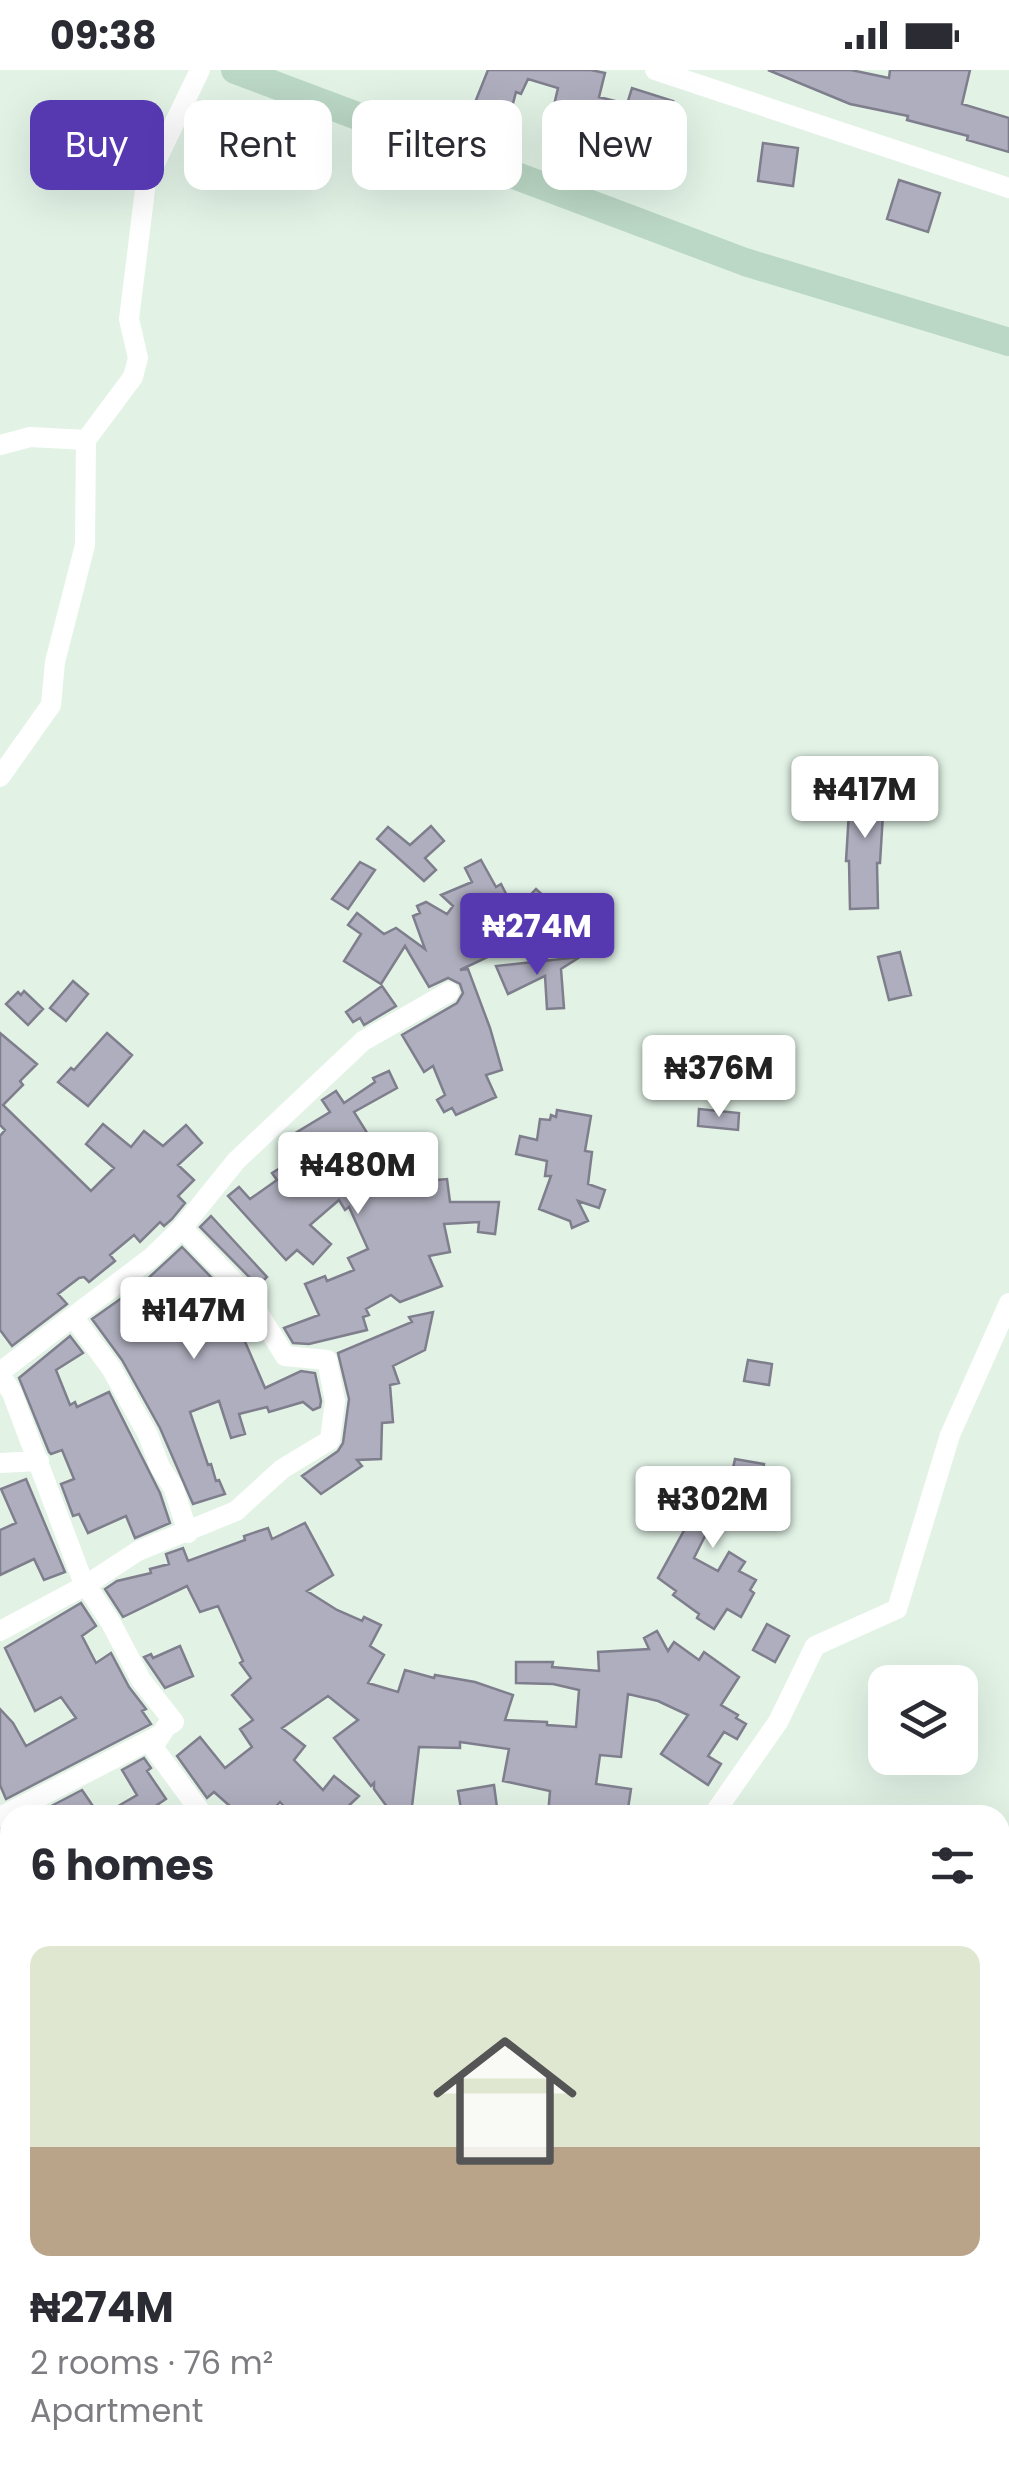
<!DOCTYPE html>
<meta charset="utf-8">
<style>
:root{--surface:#fff;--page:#f7f7f7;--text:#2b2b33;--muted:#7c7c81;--line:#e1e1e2;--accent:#5639b1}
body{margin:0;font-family:Poppins,sans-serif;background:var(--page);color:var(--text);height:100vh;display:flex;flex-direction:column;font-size:38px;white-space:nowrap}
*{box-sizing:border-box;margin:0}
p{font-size:32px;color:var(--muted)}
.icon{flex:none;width:55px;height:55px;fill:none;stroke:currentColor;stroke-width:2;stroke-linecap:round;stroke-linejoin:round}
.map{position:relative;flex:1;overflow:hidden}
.panel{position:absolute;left:0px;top:1735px;width:1010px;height:670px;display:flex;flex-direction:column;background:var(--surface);border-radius:30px 30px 0 0;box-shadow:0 10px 40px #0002}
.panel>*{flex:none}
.banner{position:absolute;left:30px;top:30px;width:950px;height:90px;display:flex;gap:20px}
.fabs{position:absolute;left:868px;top:1595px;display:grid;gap:20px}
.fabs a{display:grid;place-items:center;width:110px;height:110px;border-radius:20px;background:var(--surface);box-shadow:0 10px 40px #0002;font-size:50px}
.price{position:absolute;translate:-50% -85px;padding:0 22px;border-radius:10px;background:#fff;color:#222;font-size:32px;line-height:65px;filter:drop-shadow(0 2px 5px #0008)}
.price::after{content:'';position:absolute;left:50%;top:60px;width:30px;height:22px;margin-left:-15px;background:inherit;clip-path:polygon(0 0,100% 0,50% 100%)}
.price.current{background:var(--accent);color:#fff}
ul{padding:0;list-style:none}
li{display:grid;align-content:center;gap:20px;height:530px;padding:0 30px}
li+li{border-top:2px solid var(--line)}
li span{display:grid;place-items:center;height:310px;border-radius:20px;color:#555}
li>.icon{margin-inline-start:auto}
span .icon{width:180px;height:180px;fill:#fffc;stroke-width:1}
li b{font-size:42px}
h2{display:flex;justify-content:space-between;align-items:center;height:120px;padding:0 30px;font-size:42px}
.pill{padding:0 35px;border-radius:20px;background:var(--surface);box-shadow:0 10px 40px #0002;font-size:35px;line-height:90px}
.pill.current{background:var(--accent);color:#fff}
.status{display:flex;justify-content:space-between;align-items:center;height:70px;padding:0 50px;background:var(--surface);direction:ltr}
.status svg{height:28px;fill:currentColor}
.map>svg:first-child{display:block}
.building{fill:#afaebe;stroke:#7f7e8d;stroke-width:2.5}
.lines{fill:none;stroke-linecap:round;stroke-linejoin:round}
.minor{stroke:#fff;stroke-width:20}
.secondary{stroke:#bbd7c5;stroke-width:28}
</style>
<div class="status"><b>09:38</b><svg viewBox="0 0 49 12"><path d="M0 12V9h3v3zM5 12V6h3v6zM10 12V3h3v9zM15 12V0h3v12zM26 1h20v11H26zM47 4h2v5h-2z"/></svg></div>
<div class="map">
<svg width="1009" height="2405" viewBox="0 0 1009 2405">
<rect width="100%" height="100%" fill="#e2f3e6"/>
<path class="building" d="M488,0h103l14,3 -6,24 28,7 5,-16 41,13 -14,40 -40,-13 2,-7 -67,-16 4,-17 -30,-9 -7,15 -5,-2 -6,23 -36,-10z
M768,0h83l38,8 1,-8h80l-8,34 47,14v34l-42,-12 1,-4 -61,-16 1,-4 -58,-12z
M763,73l35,5 -5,38 -35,-5z
M899,110l41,13 -12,39 -41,-13z
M851,709l34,2 -5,82h-3l1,45 -28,1 -1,-48h-3z
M431,756l13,15 -19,17 11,12 -12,11 -47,-42 11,-12 22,18z
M481,790l15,27 5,-3 14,27 21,-22 11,10 -22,23 7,14 -72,34 8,-1 22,59 12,42 -16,5 10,22 -40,18 -4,-7 -8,4 -7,-12 8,-5 -12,-29 -9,6 -22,-37 55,-32 6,-10 -3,-9 -12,-6 -19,9 -24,-41 -24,38 -37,-23 17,-27 -13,-9 9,-12 27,21 12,-6 29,21 -12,-33 7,-3 -3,-7 9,-4 21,12 6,-8 -12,-11 31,-13 -7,-14z
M360,792l15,8 -27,39 -16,-10z
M900,882l11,43 -22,5 -11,-43z
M580,887l-19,12 3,39 -17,1 -2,-33 -37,18 -12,-28z
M73,911l15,13 -22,27 -16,-13z
M382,916l14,20 -32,19 -4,-7 -7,4 -7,-10z
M24,921l19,18 -15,16 -22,-21 12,-12 3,3z
M0,963l37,31 -17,17 3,4 -20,20 88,86 23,-23 -28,-24 17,-20 28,23 13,-16 19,15 23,-21 16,18 -24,22 16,15 -16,16 7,7 -13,16 -8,7 -4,-4 -20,20 -6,-7 -24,20 5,6 -26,21 -5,-5 -5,1 -21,16 9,10 -55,42 -12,-16v-194l5,-6 -5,-5z
M107,963l25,22 -44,51 -30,-24 13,-14 3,2z
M389,1001l8,17 -43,24 30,48 19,-7 12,22 8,-2 2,8 22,-2 3,23h49l-4,32 -17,-2 1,-10 -35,2 6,28 -21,4 13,30 -42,16 -9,-7 -25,14 3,6 -6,2 4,13 -58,14 -16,-1 -9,-15 35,-13 -14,-31 20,-8 2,5 27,-11 -6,-12 20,-9 -19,-42 -4,3 -6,-10 -29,25 21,19 -18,20 -16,-14 -11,10 -58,-64 11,-9 11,12 27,-19 -5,-7 29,-18 -14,-17 43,-26 -8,-12 14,-9 8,12 31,-21 -2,-4z
M699,1039l40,4 -1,17 -40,-4z
M557,1040l34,6 -6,35 7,1 -4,32 17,6 -6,18 -21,-7 10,20 -16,7 -2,-7 -31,-12 12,-33h-6l2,-15 -31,-7 4,-18 17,4 3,-21 10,1 1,-5 5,2z
M211,1146l56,61 -9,9 -58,-59z
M182,1177l55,57 15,25 -9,8 22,51 36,-17 14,2 6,28 -1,6 -7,3 -10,-8 -34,10 -2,-5 -28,7 6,20 -14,4 -12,-37 -29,11 18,53 3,-1 5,17 3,-1 6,14 -32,10 -33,-76 -38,-68 -30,-41 51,-36z
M433,1242l-8,38 -32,16 6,17 -9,2 3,37 -11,1 -1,36 -24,1 5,6 -41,28 -19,-18 36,-25 5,-8 6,-44 -11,-46 74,-31 -3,-5z
M70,1266l13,17 -27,17 14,35 5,-3 2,5 32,-15 51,101 10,30 -35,15 -9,-22 -38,17 -9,-19 -6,2 -12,-32 13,-5 -12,-29 -11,4 -2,-2 -30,-74z
M748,1290l24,4 -3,21 -25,-4z
M735,1389l29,5 -4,21 -13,-2 -9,26 -17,-5 -27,54 24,13 11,-19 16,10 -6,9 17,9 -6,10 4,3 -13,24 -14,-8 -13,20 -17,-11 2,-4 -26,-19 3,-4 -18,-13 46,-84 2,-24 26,3z
M26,1409l39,93 -21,8 -10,-21 -34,16v-45l16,-7 -15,-34z
M305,1453l28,52 -26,16 30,19 25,11 2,-4 17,8 -11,21 14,9 -16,28 30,9 7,-22 29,8 1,-3 40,7 38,13 -8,25 42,2v3l29,2 3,-37 -26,-6 -37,-1v-21h37l-1,5 47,4 -1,-19 51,-3 -5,-11 13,-7 11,20 6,-9 25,18 5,-8 35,25 -18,28 17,10 -2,3 10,6 -9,15 -13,-7 -16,24 13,8 -13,21 -47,-31 27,-39 -30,-14 -30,-7 -7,63 -21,-2 -4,29 35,5 -4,26 -37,-5 -1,5h-41l2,-24 -47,-10 6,-32 -49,-7v6l-41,-1 -8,68h-18l-19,-26v-6l-3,3 -37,-48 24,-18 -30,-24 -46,32 23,18 -11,14 29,30 11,-14 25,20 -20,19h-47l-12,-13 -12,13h-28l-26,-23 -7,6 -30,-42 23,-19 25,31 27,-21 -12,-18 13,-9 -21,-25 19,-17 -11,-15 3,-2 -25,-55 -18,6 -13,-26 -64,31 -18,-28 12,-8 34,-8 -1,-4 19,-5 -3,-10 17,-6 5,13 57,-21 -1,-4 24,-8 4,11z
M81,1533l15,23 -14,10 14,27 15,-10 18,34 17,22 -4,2 9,13 -145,75 -6,-14v-76l13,14 13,23 50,-28 -15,-21 -26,14 -30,-63z
M767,1554l22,12 -14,26 -22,-12z
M180,1576l13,30 -28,12 -21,-31 7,-3 2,4z
M144,1688l7,10 -4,3 19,28 -24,16h-39l34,-20 -15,-25z
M494,1715l4,30h-36l-4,-24z
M82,1720l17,25h-65z"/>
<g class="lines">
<path class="minor" d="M655,0l354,118
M0,375l30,-8 56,3 47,-63 5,-19 -9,-39 17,-137 54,-112
M0,707l51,-72 4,-43 30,-117 1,-105
M74,1248l37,50 37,67 12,32 13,20 15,46
M0,1302l152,-115 30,-29 54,-67 127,-120 86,-49
M0,1304l12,19 70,186 29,44 30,57 33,42 -8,5 -13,20 50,68
M0,1393l39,-2
M0,1561l86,-46 52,-34 98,-40 46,-42 48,-29 5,-39 -8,-41 -42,-4 -37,-60 -66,-68
M713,1745l65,-93 37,-76 82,-37 53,-174 59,-132
M0,1747l160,-82
M0,1952l10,-6
M0,2028l10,11
M0,2103l10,-3
M1000,2291l9,1
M0,2307l10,2
M128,2395l50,10
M787,2395l2,10"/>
<path class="secondary" d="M235,0l510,192 264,80"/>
</g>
</svg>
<div class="fabs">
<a><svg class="icon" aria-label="layers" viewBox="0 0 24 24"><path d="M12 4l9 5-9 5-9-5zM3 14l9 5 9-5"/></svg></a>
</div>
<b class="price" style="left:865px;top:771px">₦417M</b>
<b class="price current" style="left:537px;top:908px">₦274M</b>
<b class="price" style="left:719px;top:1050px">₦376M</b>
<b class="price" style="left:358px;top:1147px">₦480M</b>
<b class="price" style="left:194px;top:1292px">₦147M</b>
<b class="price" style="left:713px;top:1481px">₦302M</b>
<div class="banner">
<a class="pill current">Buy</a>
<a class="pill">Rent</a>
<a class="pill">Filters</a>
<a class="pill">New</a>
</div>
<section class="panel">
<h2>6 homes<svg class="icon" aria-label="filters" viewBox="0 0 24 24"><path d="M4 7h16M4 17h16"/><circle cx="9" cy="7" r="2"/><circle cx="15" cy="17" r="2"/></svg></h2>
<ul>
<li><span style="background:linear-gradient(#dfe7d0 65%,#b9a48a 0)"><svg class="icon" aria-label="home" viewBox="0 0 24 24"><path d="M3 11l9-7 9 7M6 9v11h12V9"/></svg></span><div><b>₦274M</b><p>2 rooms · 76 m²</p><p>Apartment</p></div></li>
</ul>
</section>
</div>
